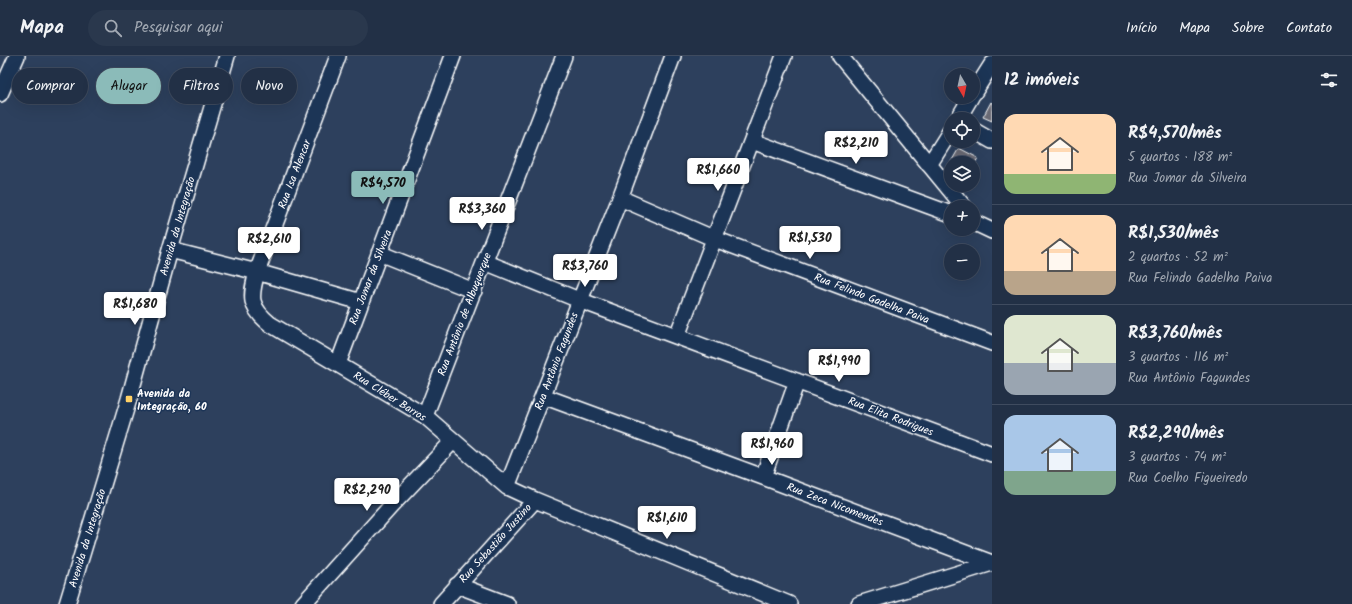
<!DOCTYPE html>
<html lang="pt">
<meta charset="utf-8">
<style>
:root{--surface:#223046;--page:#2a384d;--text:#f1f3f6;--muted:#a2a9b3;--line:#3f4b5f;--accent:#8bbbb9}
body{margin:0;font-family:Kalam,sans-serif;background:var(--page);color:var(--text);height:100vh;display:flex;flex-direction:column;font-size:15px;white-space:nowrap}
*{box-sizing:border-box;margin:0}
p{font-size:13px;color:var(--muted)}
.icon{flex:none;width:22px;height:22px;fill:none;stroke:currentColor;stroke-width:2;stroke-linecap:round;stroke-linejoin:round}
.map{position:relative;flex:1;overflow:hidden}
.side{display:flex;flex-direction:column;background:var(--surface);width:360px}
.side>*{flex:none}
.hud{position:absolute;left:12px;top:12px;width:380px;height:36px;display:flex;gap:8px}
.needle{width:26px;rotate:171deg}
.fabs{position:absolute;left:944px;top:12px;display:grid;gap:8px}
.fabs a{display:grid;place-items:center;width:36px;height:36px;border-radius:50%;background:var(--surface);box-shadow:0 4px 16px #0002,0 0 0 1px var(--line);font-size:20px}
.price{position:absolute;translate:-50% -34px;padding:0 9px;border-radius:4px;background:#fff;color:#222;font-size:13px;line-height:26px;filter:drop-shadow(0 1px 2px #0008)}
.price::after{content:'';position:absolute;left:50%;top:24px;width:12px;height:9px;margin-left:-6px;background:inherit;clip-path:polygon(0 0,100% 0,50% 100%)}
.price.active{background:var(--accent);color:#111}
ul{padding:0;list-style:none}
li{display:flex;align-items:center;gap:12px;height:100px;padding:0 12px}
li+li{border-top:1px solid var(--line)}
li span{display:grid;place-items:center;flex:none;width:112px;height:80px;border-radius:12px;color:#555}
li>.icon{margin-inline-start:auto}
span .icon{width:48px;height:48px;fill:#fffc;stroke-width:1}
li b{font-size:17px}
h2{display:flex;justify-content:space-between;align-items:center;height:48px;padding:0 12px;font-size:17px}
.chip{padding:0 14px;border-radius:18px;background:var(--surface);box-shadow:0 4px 16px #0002,0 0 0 1px var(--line);font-size:14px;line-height:36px}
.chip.active{background:var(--accent);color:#111}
header{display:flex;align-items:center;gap:24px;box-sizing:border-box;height:56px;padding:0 20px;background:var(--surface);border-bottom:1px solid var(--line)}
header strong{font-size:19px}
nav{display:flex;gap:22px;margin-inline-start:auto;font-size:14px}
.search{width:280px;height:36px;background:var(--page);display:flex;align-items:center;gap:10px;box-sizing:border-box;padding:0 14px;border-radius:22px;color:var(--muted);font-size:15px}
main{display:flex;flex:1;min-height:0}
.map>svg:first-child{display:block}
.building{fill:#6b6a74;stroke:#fff}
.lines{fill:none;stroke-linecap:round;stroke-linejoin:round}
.street-casing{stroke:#fff;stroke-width:18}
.street{stroke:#1d3557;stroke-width:15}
.poi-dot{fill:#ffd166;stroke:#1d3557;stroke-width:1.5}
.labels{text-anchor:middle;stroke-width:3;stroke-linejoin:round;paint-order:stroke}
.street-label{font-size:11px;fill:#fff;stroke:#1d3557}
.poi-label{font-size:11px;font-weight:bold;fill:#fff;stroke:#1d3557;text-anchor:start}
</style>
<header>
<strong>Mapa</strong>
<div class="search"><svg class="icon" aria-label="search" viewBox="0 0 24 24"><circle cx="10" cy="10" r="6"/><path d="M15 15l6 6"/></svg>Pesquisar aqui</div>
<nav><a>Início</a><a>Mapa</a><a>Sobre</a><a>Contato</a></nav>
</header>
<main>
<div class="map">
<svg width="992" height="548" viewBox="0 0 992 548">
<rect width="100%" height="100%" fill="#2d405d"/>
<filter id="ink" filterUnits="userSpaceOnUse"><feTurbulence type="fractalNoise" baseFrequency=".025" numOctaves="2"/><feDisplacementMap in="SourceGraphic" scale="8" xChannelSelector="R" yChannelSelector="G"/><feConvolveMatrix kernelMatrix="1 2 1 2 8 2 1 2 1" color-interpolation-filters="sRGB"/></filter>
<g filter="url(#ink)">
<path class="building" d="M991,46l1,1v18l-9,-4z
M959,92l19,10 -5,9v-4l-22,-1z"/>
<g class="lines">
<g class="street-casing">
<path id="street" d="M338,0l-81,216c-7,25 -8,35 13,52l155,92 82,71 28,13 254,104
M840,0l124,151
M0,38l17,-38
M973,38l19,-30
M958,63l13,-22
M973,74l19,11
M752,85l199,73
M929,109l22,-35
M620,142l95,41 277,104
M973,166l19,9
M170,194l87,22 104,30
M379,197l95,38
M485,206l94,38 413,154
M677,280l107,-280
M338,308l115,-308
M543,340l220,81 229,86
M425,360l139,-360
M763,421l34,-96
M507,431l113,-289 53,-142
M457,529l50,19
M67,548l62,-205 41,-149 57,-194
M303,548l89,-99 61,-64
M441,548l94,-104
M859,548l133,-41"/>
</g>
<use href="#street" class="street"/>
</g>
</g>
<rect class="poi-dot" x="125" y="339" width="8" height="8" rx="2"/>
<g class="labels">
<g class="street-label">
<text transform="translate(294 118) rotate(-69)" y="4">Rua Isa Alencar</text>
<text transform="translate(177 170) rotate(-74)" y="4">Avenida da Integração</text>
<text transform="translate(370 221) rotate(-69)" y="4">Rua Jomar da Silveira</text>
<text transform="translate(872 242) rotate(21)" y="4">Rua Felindo Gadelha Paiva</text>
<text transform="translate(464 258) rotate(-69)" y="4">Rua Antônio de Albuquerque</text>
<text transform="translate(556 305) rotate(-69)" y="4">Rua Antônio Fagundes</text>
<text transform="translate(390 340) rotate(32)" y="4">Rua Cléber Barros</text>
<text transform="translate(891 360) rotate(21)" y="4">Rua Elita Rodrigues</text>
<text transform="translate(835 448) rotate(21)" y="4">Rua Zeca Nicomendes</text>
<text transform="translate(87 482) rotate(-73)" y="4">Avenida da Integração</text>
<text transform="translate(495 487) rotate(-48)" y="4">Rua Sebastião Justino</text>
</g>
<g class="poi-label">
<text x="137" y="341">Avenida da<tspan x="137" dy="13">Integração, 60</tspan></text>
</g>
</g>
</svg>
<div class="fabs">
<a><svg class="needle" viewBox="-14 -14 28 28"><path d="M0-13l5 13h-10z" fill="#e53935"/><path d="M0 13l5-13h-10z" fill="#a2a9b3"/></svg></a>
<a><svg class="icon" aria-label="locate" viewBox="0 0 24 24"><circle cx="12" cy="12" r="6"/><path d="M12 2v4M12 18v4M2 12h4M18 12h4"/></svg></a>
<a><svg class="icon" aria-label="layers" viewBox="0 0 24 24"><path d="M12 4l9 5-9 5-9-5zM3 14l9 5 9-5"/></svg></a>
<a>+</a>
<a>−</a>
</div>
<b class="price" style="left:856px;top:109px">R$2,210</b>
<b class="price" style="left:718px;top:136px">R$1,660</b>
<b class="price active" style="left:383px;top:149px">R$4,570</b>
<b class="price" style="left:482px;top:175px">R$3,360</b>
<b class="price" style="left:810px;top:204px">R$1,530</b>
<b class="price" style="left:269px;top:205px">R$2,610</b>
<b class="price" style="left:585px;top:232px">R$3,760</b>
<b class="price" style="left:135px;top:270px">R$1,680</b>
<b class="price" style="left:839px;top:327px">R$1,990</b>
<b class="price" style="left:772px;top:410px">R$1,960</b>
<b class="price" style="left:367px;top:456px">R$2,290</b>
<b class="price" style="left:667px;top:484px">R$1,610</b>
<div class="hud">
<a class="chip">Comprar</a>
<a class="chip active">Alugar</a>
<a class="chip">Filtros</a>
<a class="chip">Novo</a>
</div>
</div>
<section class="side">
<h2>12 imóveis<svg class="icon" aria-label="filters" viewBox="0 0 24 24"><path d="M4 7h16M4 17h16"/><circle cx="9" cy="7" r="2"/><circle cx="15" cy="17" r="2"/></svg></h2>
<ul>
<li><span style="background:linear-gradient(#ffd9b3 75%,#8fb573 0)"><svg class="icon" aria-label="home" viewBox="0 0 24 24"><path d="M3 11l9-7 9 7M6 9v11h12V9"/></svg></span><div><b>R$4,570/mês</b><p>5 quartos · 188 m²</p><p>Rua Jomar da Silveira</p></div></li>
<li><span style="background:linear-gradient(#ffd9b3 70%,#b9a48a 0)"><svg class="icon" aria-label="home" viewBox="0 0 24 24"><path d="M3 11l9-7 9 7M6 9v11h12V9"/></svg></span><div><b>R$1,530/mês</b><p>2 quartos · 52 m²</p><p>Rua Felindo Gadelha Paiva</p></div></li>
<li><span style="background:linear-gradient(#dfe7d0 60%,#9aa5b1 0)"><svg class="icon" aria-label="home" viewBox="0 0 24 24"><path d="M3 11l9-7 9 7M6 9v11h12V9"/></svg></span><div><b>R$3,760/mês</b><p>3 quartos · 116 m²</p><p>Rua Antônio Fagundes</p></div></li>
<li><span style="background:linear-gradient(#a9c7e8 70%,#7fa58c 0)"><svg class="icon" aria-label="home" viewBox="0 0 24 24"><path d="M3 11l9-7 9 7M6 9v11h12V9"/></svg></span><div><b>R$2,290/mês</b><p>3 quartos · 74 m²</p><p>Rua Coelho Figueiredo</p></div></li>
</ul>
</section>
</main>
